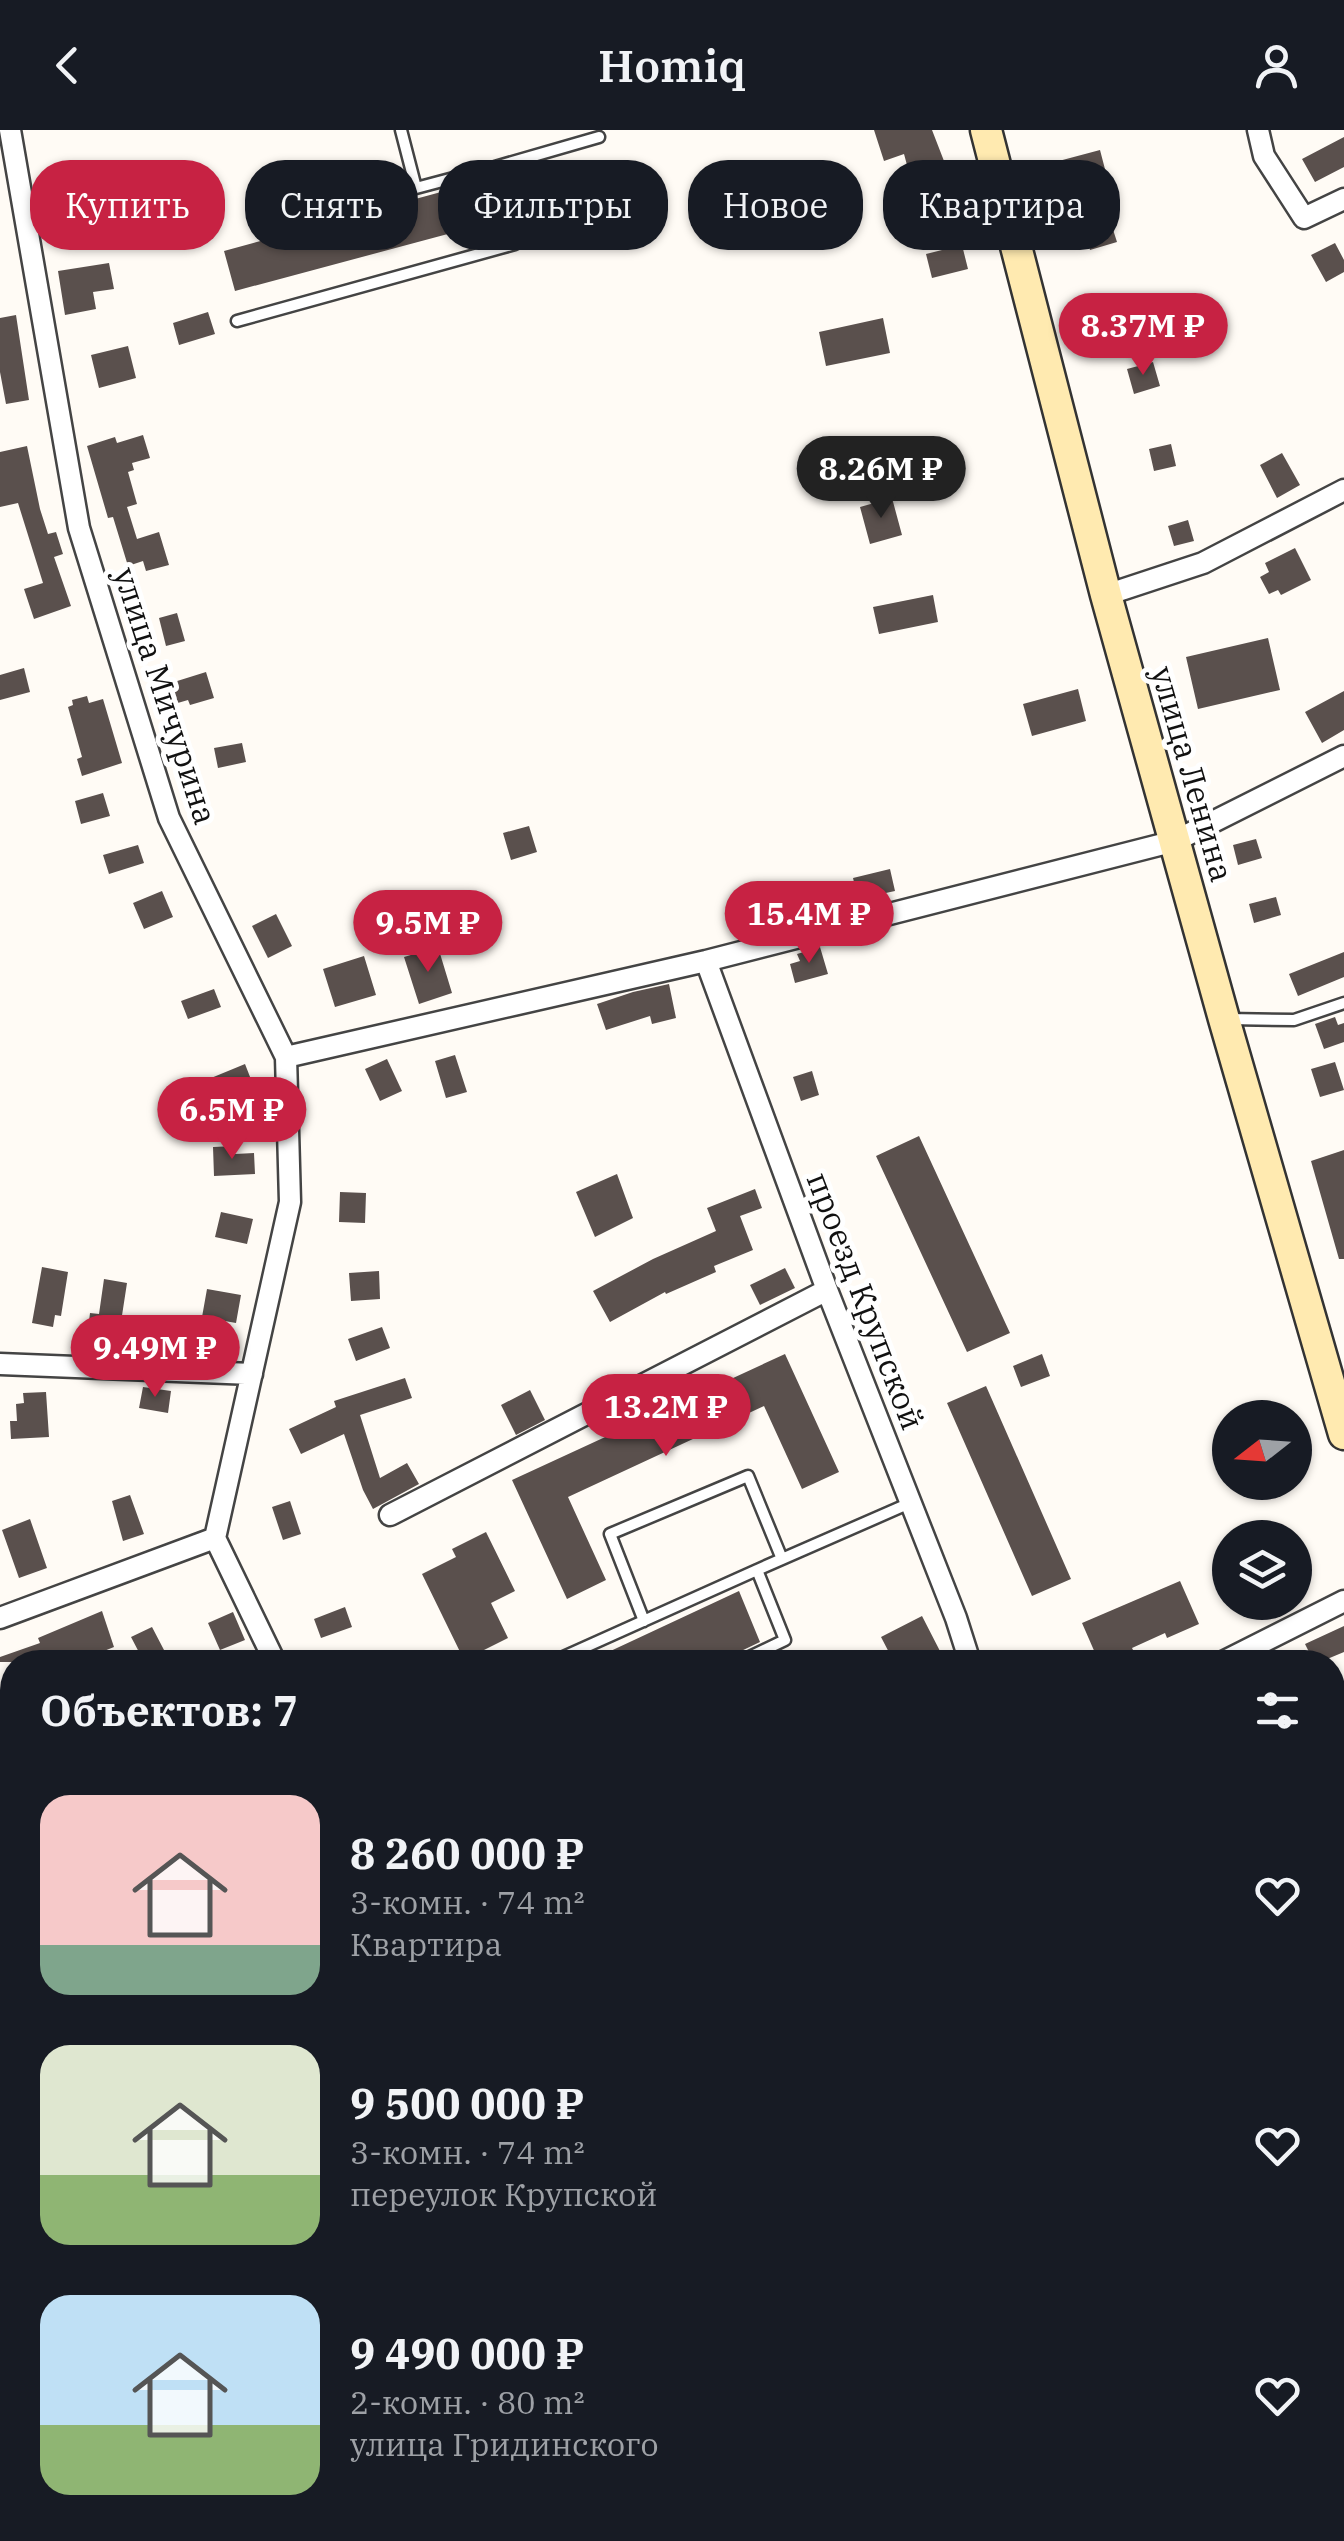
<!DOCTYPE html>
<html lang="ru">
<meta charset="utf-8">
<style>
:root{--surface:#171b24;--page:#20242c;--text:#f1f3f6;--muted:#9ea1a6;--accent:#c72243}
body{margin:0;font-family:"IBM Plex Serif",serif;background:var(--page);color:var(--text);height:100vh;display:flex;flex-direction:column;font-size:38px;white-space:nowrap}
*{box-sizing:border-box;margin:0}
p{font-size:32px;color:var(--muted)}
.icon{flex:none;width:55px;height:55px;fill:none;stroke:currentColor;stroke-width:2;stroke-linecap:round;stroke-linejoin:round}
.map{position:relative;flex:1;overflow:hidden}
.drawer{position:absolute;left:0px;top:1520px;width:1345px;height:892px;display:flex;flex-direction:column;background:var(--surface);border-radius:40px 40px 0 0;box-shadow:0 2px 8px #0004}
.drawer>*{flex:none}
.top-card{position:absolute;left:30px;top:30px;width:1285px;height:90px;display:flex;gap:20px}
.needle{width:65px;rotate:253deg}
.controls{position:absolute;left:1212px;top:1270px;display:grid;gap:20px}
.controls a{display:grid;place-items:center;width:100px;height:100px;border-radius:50%;background:var(--surface);box-shadow:0 2px 8px #0004;font-size:50px}
.price{position:absolute;translate:-50% -85px;padding:0 22px;border-radius:35px;background:var(--accent);color:#fff;font-size:32px;line-height:65px;filter:drop-shadow(0 2px 5px #0008)}
.price::after{content:'';position:absolute;left:50%;top:60px;width:30px;height:22px;margin-left:-15px;background:inherit;clip-path:polygon(0 0,100% 0,50% 100%)}
.price.active{background:#222;color:#fff}
ul{padding:0;list-style:none}
li{display:flex;align-items:center;gap:30px;height:250px;padding:0 40px}
li span{display:grid;place-items:center;flex:none;width:280px;height:200px;border-radius:30px;color:#555}
li>.icon{margin-inline-start:auto}
span .icon{width:120px;height:120px;fill:#fffc;stroke-width:1}
li b{font-size:42px}
h2{display:flex;justify-content:space-between;align-items:center;height:120px;padding:0 40px;font-size:42px}
.chip{padding:0 35px;border-radius:40px;background:var(--surface);box-shadow:0 2px 8px #0004;font-size:35px;line-height:90px}
.chip.active{background:var(--accent);color:#fff}
header{display:flex;justify-content:space-between;align-items:center;height:130px;padding:0 40px;background:var(--surface);font-size:45px;font-weight:600}
.map>svg:first-child{display:block}
.building{fill:#5a504d}
.lines{fill:none;stroke-linecap:round;stroke-linejoin:round}
.service-casing{stroke:#444;stroke-width:15}
.minor-casing{stroke:#444;stroke-width:25}
.tertiary-casing{stroke:#444;stroke-width:32}
.secondary-casing{stroke:#333;stroke-width:35}
.service{stroke:#fff;stroke-width:10}
.minor{stroke:#fff;stroke-width:20}
.tertiary{stroke:#fff;stroke-width:28}
.secondary{stroke:#ffeab0;stroke-width:30}
.labels{text-anchor:middle;stroke-width:10;stroke-linejoin:round;paint-order:stroke}
.street-label{font-size:32px;fill:#111;stroke:#fff}
</style>
<header><svg class="icon" aria-label="back" viewBox="0 0 24 24"><path d="M15 5l-7 7 7 7"/></svg>Homiq<svg class="icon" aria-label="person" viewBox="0 0 24 24"><circle cx="12" cy="8" r="4"/><path d="M4 21q1-7 8-7t8 7"/></svg></header>
<div class="map">
<svg width="1344" height="2411" viewBox="0 0 1344 2411">
<rect width="100%" height="100%" fill="#fffbf5"/>
<path class="building" d="M874,0h58l12,31 14,53 -37,9 -4,-18 -10,3 -4,-18 10,-3 -9,-33 -20,7z
M1344,7v30l-29,15 -13,-23z
M1100,20l6,23 -45,12 -6,-23z
M537,38l5,18 54,-17 9,33 -55,15 5,17 -29,8 -20,-66z
M489,49l11,41 -265,71 -11,-40z
M1108,84l9,28 -27,8 -9,-28z
M1335,113l9,17v12l-18,10 -15,-27z
M962,115l6,24 -36,9 -6,-24z
M109,133l5,26 -21,3 3,17 -31,6 -7,-44z
M1114,167l9,28 -29,8 -8,-27z
M208,182l7,22 -36,11 -6,-22z
M16,185l13,85 -23,4 -6,-32v-54z
M883,188l7,35 -64,13 -7,-34z
M128,216l8,32 -37,10 -8,-33z
M1153,232l7,24 -26,8 -7,-25z
M143,305l7,23 -18,5 2,7 -6,2 9,32 -10,3 10,32 22,-7 10,33 -23,6 -3,-10 -15,5 -15,-49 -5,1 -21,-72 28,-9 2,6z
M1171,314l5,22 -22,5 -5,-22z
M27,316l13,63 8,25 8,-2 7,22 -9,3 17,49 -37,13 -10,-30 19,-6 -25,-80 -18,4v-55z
M1282,323l18,32 -23,13 -17,-33z
M892,368l10,37 -32,9 -10,-37z
M1188,390l6,21 -20,5 -6,-20z
M1295,418l16,32 -30,15 -3,-5 -9,4 -9,-17 9,-5 -4,-9z
M933,465l5,27 -59,12 -6,-27z
M177,483l8,28 -19,5 -7,-28z
M1268,508l12,52 -82,19 -12,-52z
M24,538l6,24 -30,8v-25z
M206,542l8,26 -24,7 -2,-5 -24,7 -6,-20z
M1078,559l8,32 -54,15 -9,-32z
M1344,561v39l-22,13 -17,-31z
M87,566l2,7 14,-4 19,64 -40,13 -5,-17 5,-2 -14,-50 5,-2 -1,-5z
M242,613l4,19 -28,6 -4,-20z
M103,663l7,23 -29,8 -6,-23z
M529,696l8,26 -26,8 -8,-27z
M1256,709l6,19 -24,7 -5,-20z
M138,715l6,18 -35,11 -6,-19z
M890,739l5,22 -37,8 -5,-21z
M787,757l8,31 -27,7 -8,-30z
M162,761l11,26 -29,12 -11,-26z
M1276,767l5,18 -27,8 -5,-19z
M276,784l16,32 -24,12 -16,-32z
M438,817l14,46 -33,11 -15,-47z
M820,817l8,27 -33,9 -5,-19 10,-3 -3,-7z
M1344,822v25l-46,19 -9,-22z
M364,826l12,39 -41,12 -12,-38z
M669,854l7,34 -24,6 -2,-8 -44,14 -9,-26 36,-12z
M214,859l7,18 -33,12 -7,-18z
M1335,887l3,8 6,-2v19l-20,7 -9,-25z
M455,925l12,37 -21,6 -11,-37z
M387,929l15,32 -22,10 -15,-32z
M1335,932l9,28 -24,7 -9,-28z
M245,934l7,18 -46,19 -7,-18z
M812,941l7,24 -18,6 -8,-24z
M919,1006l91,197 -43,19 -91,-196z
M234,1016l1,8 19,-1 1,21 -41,2 -1,-29z
M1344,1020v109h-5l-28,-98z
M617,1044l16,44 -38,19 -19,-45z
M755,1059l7,19 -22,8 13,34 -39,16 2,6 -50,22 -1,-2 -55,30 -17,-31 60,-32 63,-28 -9,-23z
M340,1062l26,1 -1,30 -26,-1z
M221,1082l32,7 -6,25 -32,-7z
M42,1137l26,5 -7,44 -6,-1 -2,12 -21,-4z
M785,1138l10,20 -35,17 -10,-20z
M379,1141l1,28 -29,2 -2,-28z
M104,1149l23,4 -8,52 -31,-5 2,-17 9,1z
M207,1159l34,6 -5,28 -34,-6z
M382,1197l8,21 -34,13 -8,-22z
M785,1224l54,118 -37,17 -38,-83 -196,91 38,83 -39,19 -55,-119z
M1042,1224l8,22 -29,11 -8,-21z
M405,1248l7,20 -52,17 20,63 27,-15 12,21 -46,25 -10,-19 -19,-56 -43,20 -12,-25 47,-22 -2,-6z
M986,1256l85,193 -39,17 -85,-193z
M143,1257l28,4 -3,22 -29,-5z
M530,1260l15,30 -29,15 -15,-30z
M46,1262l3,45 -38,2 -1,-18h7l-1,-17 8,-1 -1,-10z
M130,1365l14,39 -21,7 -11,-40z
M290,1371l11,33 -18,6 -11,-33z
M30,1389l17,49 -28,10 -17,-48z
M486,1402l29,59 -24,12 17,35 -44,22 -42,-86 34,-17 -4,-8z
M1180,1451l19,43 -32,14 -2,-5 -33,15 3,6 -21,8h-15l-17,-39z
M739,1461l21,51 -42,20h-131z
M345,1477l7,20 -31,11 -7,-19z
M102,1481l12,36 -20,8 -1,-3 -23,10h-70v-5l40,-14 -2,-5z
M233,1482l12,28 -25,10 -12,-27z
M922,1486l20,39 -15,7h-33l-13,-25z
M1344,1496v26l-24,10h-6l-9,-18z
M152,1497l12,23 -21,10 -12,-23z"/>
<g class="lines">
<g class="service-casing">
<path id="service" d="M495,37l104,-30
M280,95l136,-37
M237,191l278,-77 -20,-77 -79,21 -15,-58
M1228,889l66,1 50,-17
M644,1491l-34,-87 138,-58 34,83
M552,1532l205,-92
M739,1532l46,-22 -28,-70 153,-67
M1332,1877l12,-2
M0,2359l12,20
M27,2400l7,11
M342,2411l21,-11"/>
</g>
<g class="minor-casing">
<path id="minor" d="M10,0l69,398 90,290 117,239 4,145 -75,336 60,124
M1258,0l6,26 40,62 40,-19
M1106,465l97,-32 141,-73
M706,831l121,329 129,328 14,44
M286,927l420,-96 469,-120 169,-85
M0,1234l252,10
M390,1385l437,-225
M0,1488l215,-80
M1223,1532l121,-61
M0,2167l12,-7
M737,2400l6,11
M1063,2400l6,11"/>
</g>
<g class="tertiary-casing">
<path id="tertiary" d="M1332,2334l12,-6
M1198,2411l20,-11"/>
</g>
<g class="secondary-casing">
<path id="secondary" d="M986,0l120,465 118,424 120,415"/>
</g>
<use href="#service" class="service"/>
<use href="#minor" class="minor"/>
<use href="#tertiary" class="tertiary"/>
<use href="#secondary" class="secondary"/>
</g>
<g class="labels">
<g class="street-label">
<text transform="translate(165 566) rotate(72)" y="11">улица Мичурина</text>
<text transform="translate(1192 644) rotate(74)" y="11">улица Ленина</text>
<text transform="translate(865 1171) rotate(69)" y="11">проезд Крупской</text>
</g>
</g>
</svg>
<div class="controls">
<a><svg class="needle" viewBox="-14 -14 28 28"><path d="M0-13l5 13h-10z" fill="#e53935"/><path d="M0 13l5-13h-10z" fill="#9ea1a6"/></svg></a>
<a><svg class="icon" aria-label="layers" viewBox="0 0 24 24"><path d="M12 4l9 5-9 5-9-5zM3 14l9 5 9-5"/></svg></a>
</div>
<b class="price" style="left:1143px;top:248px">8.37M ₽</b>
<b class="price active" style="left:881px;top:391px">8.26M ₽</b>
<b class="price" style="left:809px;top:836px">15.4M ₽</b>
<b class="price" style="left:428px;top:845px">9.5M ₽</b>
<b class="price" style="left:232px;top:1032px">6.5M ₽</b>
<b class="price" style="left:155px;top:1270px">9.49M ₽</b>
<b class="price" style="left:666px;top:1329px">13.2M ₽</b>
<div class="top-card">
<a class="chip active">Купить</a>
<a class="chip">Снять</a>
<a class="chip">Фильтры</a>
<a class="chip">Новое</a>
<a class="chip">Квартира</a>
</div>
<section class="drawer">
<h2>Объектов: 7<svg class="icon" aria-label="filters" viewBox="0 0 24 24"><path d="M4 7h16M4 17h16"/><circle cx="9" cy="7" r="2"/><circle cx="15" cy="17" r="2"/></svg></h2>
<ul>
<li><span style="background:linear-gradient(#f6c9c9 75%,#7fa58c 0)"><svg class="icon" aria-label="home" viewBox="0 0 24 24"><path d="M3 11l9-7 9 7M6 9v11h12V9"/></svg></span><div><b>8 260 000 ₽</b><p>3-комн. · 74 m²</p><p>Квартира</p></div><svg class="icon" aria-label="heart" viewBox="0 0 24 24"><path d="M12 20l-8-8c-3-5 5-10 8-4 3-6 11-1 8 4z"/></svg></li>
<li><span style="background:linear-gradient(#dfe7d0 65%,#8fb573 0)"><svg class="icon" aria-label="home" viewBox="0 0 24 24"><path d="M3 11l9-7 9 7M6 9v11h12V9"/></svg></span><div><b>9 500 000 ₽</b><p>3-комн. · 74 m²</p><p>переулок Крупской</p></div><svg class="icon" aria-label="heart" viewBox="0 0 24 24"><path d="M12 20l-8-8c-3-5 5-10 8-4 3-6 11-1 8 4z"/></svg></li>
<li><span style="background:linear-gradient(#bfe0f5 65%,#8fb573 0)"><svg class="icon" aria-label="home" viewBox="0 0 24 24"><path d="M3 11l9-7 9 7M6 9v11h12V9"/></svg></span><div><b>9 490 000 ₽</b><p>2-комн. · 80 m²</p><p>улица Гридинского</p></div><svg class="icon" aria-label="heart" viewBox="0 0 24 24"><path d="M12 20l-8-8c-3-5 5-10 8-4 3-6 11-1 8 4z"/></svg></li>
</ul>
</section>
</div>
